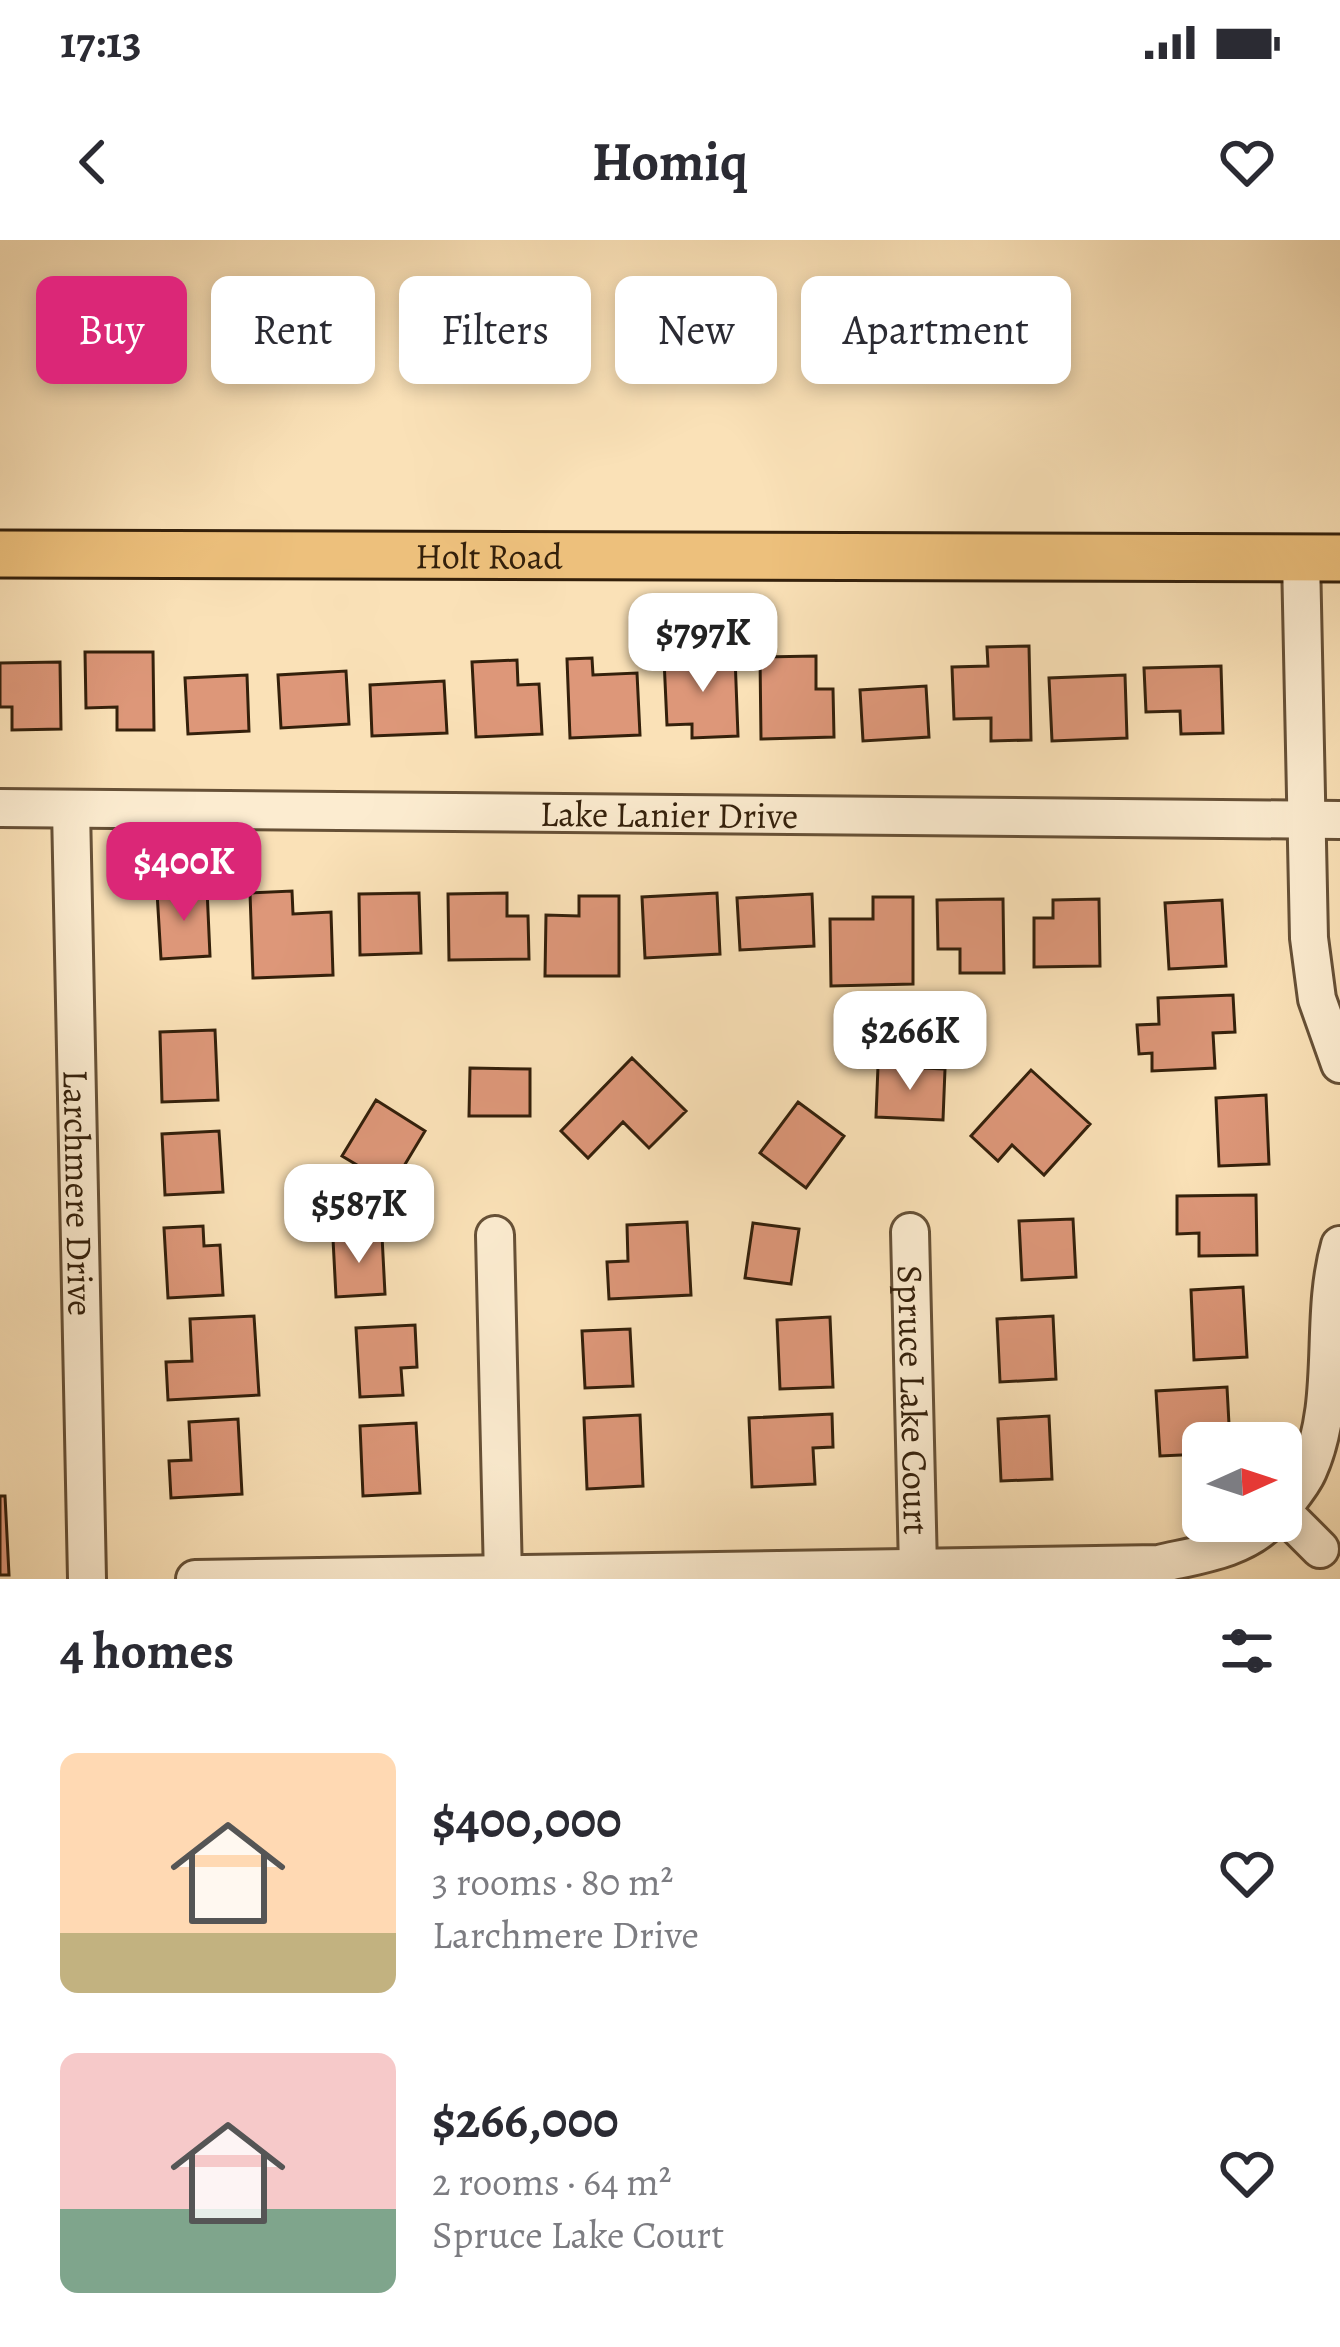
<!DOCTYPE html>
<meta charset="utf-8">
<style>
:root{--surface:#fff;--page:#f7f7f7;--text:#2b2b33;--muted:#7c7c81;--accent:#db2777}
body{margin:0;font-family:Alegreya,serif;background:var(--page);color:var(--text);height:100vh;display:flex;flex-direction:column;font-size:45px;white-space:nowrap}
*{box-sizing:border-box;margin:0}
p{font-size:39px;color:var(--muted)}
.icon{flex:none;width:66px;height:66px;fill:none;stroke:currentColor;stroke-width:2;stroke-linecap:round;stroke-linejoin:round}
.map{position:relative;height:1339px;overflow:hidden}
.drawer{display:flex;flex-direction:column;background:var(--surface);flex:1}
.drawer>*{flex:none}
.top-card{position:absolute;left:36px;top:36px;width:1269px;height:108px;display:flex;gap:24px}
.needle{width:78px;rotate:87deg}
.buttons{position:absolute;left:1182px;top:1182px;display:grid;gap:24px}
.buttons a{display:grid;place-items:center;width:120px;height:120px;border-radius:18px;background:var(--surface);box-shadow:0 6px 18px #0003;font-size:60px}
.price{position:absolute;translate:-50% -102px;padding:0 27px;border-radius:24px;background:#fff;color:#222;font-size:39px;line-height:78px;filter:drop-shadow(0 3px 6px #0008)}
.price::after{content:'';position:absolute;left:50%;top:72px;width:36px;height:27px;margin-left:-18px;background:inherit;clip-path:polygon(0 0,100% 0,50% 100%)}
.price.selected{background:var(--accent);color:#fff}
ul{padding:0;list-style:none}
li{display:flex;align-items:center;gap:36px;height:300px;padding:0 60px}
li span{display:grid;place-items:center;flex:none;width:336px;height:240px;border-radius:18px;color:#555}
li>.icon{margin-inline-start:auto}
span .icon{width:144px;height:144px;fill:#fffc;stroke-width:1}
li b{font-size:51px}
h2{display:flex;justify-content:space-between;align-items:center;height:144px;padding:0 60px;font-size:51px}
.tag{padding:0 42px;border-radius:18px;background:var(--surface);box-shadow:0 6px 18px #0003;font-size:42px;line-height:108px}
.tag.selected{background:var(--accent);color:#fff}
.status{display:flex;justify-content:space-between;align-items:center;height:84px;padding:0 60px;background:var(--surface);direction:ltr}
.status svg{height:33px;fill:currentColor}
header{display:flex;justify-content:space-between;align-items:center;height:156px;padding:0 60px;background:var(--surface);font-size:54px;font-weight:700}
.map>svg:first-child{display:block}
.building{fill:#dd9779;stroke:#34200b;stroke-width:3}
.lines{fill:none;stroke-linecap:round;stroke-linejoin:round}
.minor-casing{stroke:#665036;stroke-width:42}
.major-casing{stroke:#34200b;stroke-width:51}
.minor{stroke:#fcecd0;stroke-width:36}
.major{stroke:#edc07c;stroke-width:45}
.labels{text-anchor:middle;stroke-width:9;stroke-linejoin:round;paint-order:stroke}
.street-label{font-size:36px;fill:#34200b;stroke:#fcecd0}
</style>
<div class="status"><b>17:13</b><svg viewBox="0 0 49 12"><path d="M0 12V9h3v3zM5 12V6h3v6zM10 12V3h3v9zM15 12V0h3v12zM26 1h20v11H26zM47 4h2v5h-2z"/></svg></div>
<header><svg class="icon" aria-label="back" viewBox="0 0 24 24"><path d="M15 5l-7 7 7 7"/></svg>Homiq<svg class="icon" aria-label="heart" viewBox="0 0 24 24"><path d="M12 20l-8-8c-3-5 5-10 8-4 3-6 11-1 8 4z"/></svg></header>
<div class="map">
<svg width="1340" height="1339" viewBox="0 0 1340 1339">
<rect width="100%" height="100%" fill="#fae1b7"/>
<filter id="stains"><feTurbulence type="fractalNoise" baseFrequency=".00167" numOctaves="4"/><feColorMatrix values="0 0 0 0 .2 0 0 0 0 .09 0 0 0 0 .02 0 0 0 .5 -.17"/></filter>
<radialGradient id="worn" r=".72"><stop offset=".6" stop-color="#630" stop-opacity="0"/><stop offset="1" stop-color="#630" stop-opacity=".3"/></radialGradient>
<path class="building" d="M1029,406l2,94 -40,1v-23l-37,1 -2,-52 36,-1 -1,-19z
M85,412h68l1,78h-37v-23l-31,1z
M735,416l3,80 -46,2v-14l-25,1 -3,-66z
M816,416v33h17l1,48 -73,2 -1,-82z
M592,418l1,17 44,-2 3,62 -70,3 -3,-79z
M517,420l1,25 21,-1 3,50 -66,3 -4,-75z
M60,422l1,67 -49,1v-23h-12v-44z
M1221,426l2,67 -42,1 -1,-23 -34,1 -2,-44z
M346,431l3,53 -68,4 -3,-53z
M247,435l2,56 -61,3 -3,-56z
M1125,435l2,63 -75,3 -3,-63z
M444,441l3,52 -75,3 -2,-51z
M926,446l3,51 -66,4 -3,-51z
M207,649l3,67 -49,3 -4,-67z
M292,651l1,23 38,-2 2,63 -80,3 -3,-85z
M419,653l2,60 -61,2 -1,-61z
M507,653v23h21l1,43 -80,1 -1,-66z
M717,653l3,61 -75,4 -3,-61z
M812,654l2,52 -74,4 -3,-52z
M579,656h40v80h-74l1,-61 33,1z
M873,657h40v87l-82,2 -1,-67h43z
M1003,659l1,74h-44v-24h-22l-1,-49z
M1099,659l1,67 -66,1v-49h19v-18z
M1222,660l4,66 -57,3 -4,-66z
M1233,755l2,37 -22,1 2,35 -63,3v-18l-13,1 -2,-29 22,-1 -1,-26z
M215,790l3,70 -56,2 -2,-70z
M632,818l54,53 -37,37 -26,-26 -35,36 -27,-27z
M878,826l67,3 -2,51 -67,-3z
M470,828l60,1v47h-61z
M1031,830l59,54 -46,51 -32,-30 -14,16 -27,-25z
M1266,855l3,69 -50,2 -3,-68z
M376,860l49,31 -33,55 -50,-30z
M798,862l46,34 -38,52 -46,-35z
M219,891l4,61 -58,3 -3,-61z
M1256,955l1,60 -58,1v-23l-22,1v-38z
M1073,979l3,58 -54,3 -3,-59z
M687,982l4,73 -82,4 -2,-37 21,-1 -1,-36z
M753,983l46,6 -8,55 -46,-6z
M203,986l1,20 16,-1 3,50 -55,3 -4,-70z
M382,996l3,58 -49,3 -3,-58z
M1243,1047l4,70 -53,3 -3,-70z
M254,1076l5,79 -91,5 -2,-38 26,-1 -2,-42z
M1053,1076l3,63 -56,3 -3,-63z
M830,1077l3,70 -53,2 -3,-69z
M415,1085l2,42 -16,1 2,27 -43,2 -4,-69z
M630,1089l3,57 -48,2 -3,-57z
M1227,1147l3,56h-27v11l-43,2 -4,-65z
M832,1174l1,33 -20,1 2,36 -63,3 -3,-69z
M640,1175l3,71 -56,3 -3,-71z
M1049,1176l3,63 -51,2 -3,-62z
M238,1179l4,75 -71,4 -2,-37 22,-1 -2,-38z
M416,1183l4,70 -57,3 -3,-70z
M0,1256h5l4,79h-9z"/>
<g class="lines">
<g class="minor-casing">
<g id="minor">
<path d="M1301,318l8,380 8,61 23,65"/>
<path id="s1" d="M0,568l1340,12"/>
<path id="s2" d="M71,569l16,770"/>
<path id="s3" d="M910,992l8,336"/>
<path d="M495,995l8,342"/>
<path d="M1281,1270c9,-12 21,-25 27,-39 32,-72 11,-152 32,-226"/>
<path d="M1281,1270l39,39"/>
<path d="M195,1339l964,-15c38,-9 83,-14 111,-43"/>
</g>
</g>
<g class="major-casing">
<g id="major">
<path id="s4" d="M0,314l1340,4"/>
</g>
</g>
<use href="#minor" class="minor"/>
<use href="#major" class="major"/>
</g>
<g class="labels">
<g class="street-label">
<text dy="13" stroke="none"><textPath href="#s4" startOffset="489">Holt Road</textPath></text>
<text dy="13" stroke="none"><textPath href="#s1" startOffset="669">Lake Lanier Drive</textPath></text>
<text dy="13" stroke="none"><textPath href="#s2" startOffset="384">Larchmere Drive</textPath></text>
<text dy="13" stroke="none"><textPath href="#s3" startOffset="168">Spruce Lake Court</textPath></text>
</g>
</g>
<rect width="100%" height="100%" filter="url(#stains)"/>
<rect width="100%" height="100%" fill="url(#worn)"/>
</svg>
<div class="buttons">
<a><svg class="needle" viewBox="-14 -14 28 28"><path d="M0-13l5 13h-10z" fill="#e53935"/><path d="M0 13l5-13h-10z" fill="#7c7c81"/></svg></a>
</div>
<b class="price" style="left:703px;top:455px">$797K</b>
<b class="price selected" style="left:184px;top:684px">$400K</b>
<b class="price" style="left:910px;top:853px">$266K</b>
<b class="price" style="left:359px;top:1026px">$587K</b>
<div class="top-card">
<a class="tag selected">Buy</a>
<a class="tag">Rent</a>
<a class="tag">Filters</a>
<a class="tag">New</a>
<a class="tag">Apartment</a>
</div>
</div>
<section class="drawer">
<h2>4 homes<svg class="icon" aria-label="filters" viewBox="0 0 24 24"><path d="M4 7h16M4 17h16"/><circle cx="9" cy="7" r="2"/><circle cx="15" cy="17" r="2"/></svg></h2>
<ul>
<li><span style="background:linear-gradient(#ffd9b3 75%,#c2b280 0)"><svg class="icon" aria-label="home" viewBox="0 0 24 24"><path d="M3 11l9-7 9 7M6 9v11h12V9"/></svg></span><div><b>$400,000</b><p>3 rooms · 80 m²</p><p>Larchmere Drive</p></div><svg class="icon" aria-label="heart" viewBox="0 0 24 24"><path d="M12 20l-8-8c-3-5 5-10 8-4 3-6 11-1 8 4z"/></svg></li>
<li><span style="background:linear-gradient(#f6c9c9 65%,#7fa58c 0)"><svg class="icon" aria-label="home" viewBox="0 0 24 24"><path d="M3 11l9-7 9 7M6 9v11h12V9"/></svg></span><div><b>$266,000</b><p>2 rooms · 64 m²</p><p>Spruce Lake Court</p></div><svg class="icon" aria-label="heart" viewBox="0 0 24 24"><path d="M12 20l-8-8c-3-5 5-10 8-4 3-6 11-1 8 4z"/></svg></li>
</ul>
</section>
